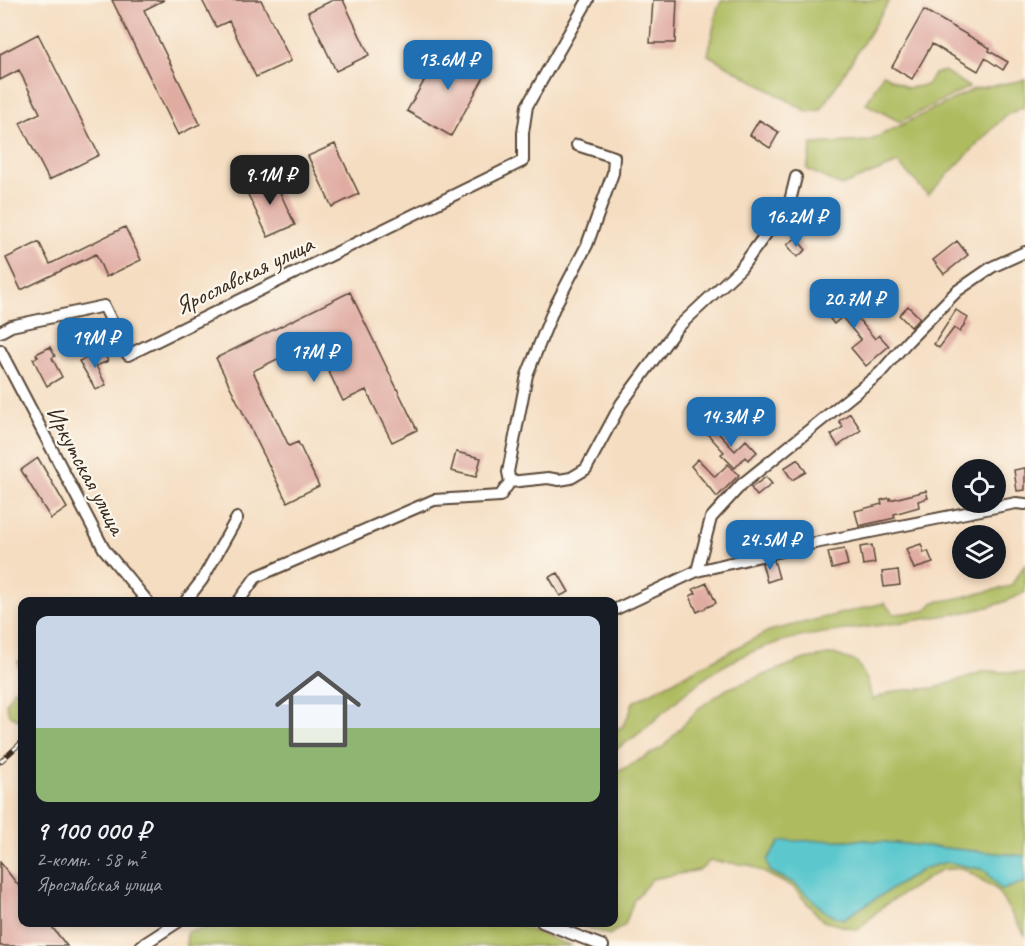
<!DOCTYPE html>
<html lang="ru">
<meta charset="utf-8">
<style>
:root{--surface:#171b24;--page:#20242c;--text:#f1f3f6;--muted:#9ea1a6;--line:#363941;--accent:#1f6fb2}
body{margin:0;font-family:Caveat,sans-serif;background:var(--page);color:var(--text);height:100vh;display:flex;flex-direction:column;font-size:22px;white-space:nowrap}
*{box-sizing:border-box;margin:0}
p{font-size:20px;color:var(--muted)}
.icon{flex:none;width:33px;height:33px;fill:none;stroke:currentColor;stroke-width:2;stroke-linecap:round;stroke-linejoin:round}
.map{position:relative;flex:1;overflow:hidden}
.panel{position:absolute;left:18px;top:597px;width:600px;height:330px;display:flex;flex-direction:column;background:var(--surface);border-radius:12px;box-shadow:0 3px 9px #0003}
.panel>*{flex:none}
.tools{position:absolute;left:952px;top:459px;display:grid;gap:12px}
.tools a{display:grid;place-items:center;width:54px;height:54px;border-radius:50%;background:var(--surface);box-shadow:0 3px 9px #0003;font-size:30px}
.price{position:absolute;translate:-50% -51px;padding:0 14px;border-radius:12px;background:var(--accent);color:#fff;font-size:20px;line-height:39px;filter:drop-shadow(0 2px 3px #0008)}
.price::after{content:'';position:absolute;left:50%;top:36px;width:18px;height:14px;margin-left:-9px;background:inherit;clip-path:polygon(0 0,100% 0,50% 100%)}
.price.current{background:#222;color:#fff}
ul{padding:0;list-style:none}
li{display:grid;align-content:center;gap:12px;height:318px;padding:0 18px}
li+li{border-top:2px solid var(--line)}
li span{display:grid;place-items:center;height:186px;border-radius:12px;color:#555}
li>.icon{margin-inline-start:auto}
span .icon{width:108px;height:108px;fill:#fffc;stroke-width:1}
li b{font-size:26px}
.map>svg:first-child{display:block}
.green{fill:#aebb5e;stroke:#74723e;stroke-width:1.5}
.water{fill:#5bc8ce;stroke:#4b7976;stroke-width:1.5}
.building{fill:#e0aba1}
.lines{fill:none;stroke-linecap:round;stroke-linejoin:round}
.minor-casing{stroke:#574536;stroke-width:14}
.minor{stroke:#fff;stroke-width:10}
.rail-casing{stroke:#3b2a1e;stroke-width:5}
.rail{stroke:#fbf7ec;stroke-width:3;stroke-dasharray:9;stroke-linecap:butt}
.labels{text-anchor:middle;stroke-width:4.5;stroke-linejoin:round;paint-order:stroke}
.street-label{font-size:24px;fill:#3b2a1e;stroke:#fbf7ec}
</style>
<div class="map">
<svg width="1025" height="946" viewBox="0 0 1025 946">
<rect width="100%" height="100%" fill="#fbf7ec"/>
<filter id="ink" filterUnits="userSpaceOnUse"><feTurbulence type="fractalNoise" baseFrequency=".0167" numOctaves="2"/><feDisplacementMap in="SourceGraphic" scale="12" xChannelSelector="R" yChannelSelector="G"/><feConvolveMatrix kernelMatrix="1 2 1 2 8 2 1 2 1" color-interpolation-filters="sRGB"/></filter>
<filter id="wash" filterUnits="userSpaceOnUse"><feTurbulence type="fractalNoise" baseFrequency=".008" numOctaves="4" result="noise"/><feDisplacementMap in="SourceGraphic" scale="24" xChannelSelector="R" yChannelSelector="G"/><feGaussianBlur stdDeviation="1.35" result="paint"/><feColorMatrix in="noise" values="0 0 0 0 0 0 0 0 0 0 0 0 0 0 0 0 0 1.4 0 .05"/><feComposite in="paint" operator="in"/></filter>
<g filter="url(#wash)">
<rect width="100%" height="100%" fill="#f5ddc1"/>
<path class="green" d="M722,0h168l-69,110 -13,2 -100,-57 9,-45z
M944,71l25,16 -69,35 -34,-18 17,-30 24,14 20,-3 7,-11z
M1025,80v26l-20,10 -77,79 -30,-32 -57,23 -34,-17 5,-25 57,-3 105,-52z
M1025,564v28c-24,14 -51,19 -78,23 -32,6 -63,10 -95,14 -25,4 -52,6 -76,14 -32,10 -62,26 -88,48 -25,20 -46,44 -74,59v-20l8,-3 7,-12 4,-13 136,-71 115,-28 10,11 31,-3 9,-9 20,-3 57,-13z
M834,654l23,8 11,20 4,18 22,-9 41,-3 50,-17 40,2v183l-161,-16 -83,1 -11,30 24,12 33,30 16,6 82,-51 22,-6 38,8 17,20 23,-8v53l-29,-46 -33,-21 -22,2 -58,36 -25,24 -35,-9 -30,-34 -44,-22 -39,-4 -10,9 -48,9 -18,21 -9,25 -16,10 -36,-12 41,-1v-148l49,-27 36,-39 28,-19 78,-30z
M18,661h4v59h-4l-9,-6 -3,-11 8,-14 7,-3z
M230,923h282l60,23h-386l1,-14z"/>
<path class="water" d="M864,840l161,16v26l-24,8 -16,-20 -38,-8 -22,6 -82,51 -16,-6 -33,-30 -24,-12 -3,-11 14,-19z"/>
<g id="blocks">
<path class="building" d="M112,0h52l-20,10 56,114 -22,11z
M202,0h59l30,61 -35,16 -27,-56 -13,6z
M333,0h10l26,55 -33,16 -28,-59z
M653,0h24l-2,43h-25z
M924,10l66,38 -1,3 19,11 -5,8 -18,-12 -7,13 -46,-27 -20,35 -20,-12z
M38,34l61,121 -50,25 -29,-57 20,-10 -21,-43 -19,10v-26z
M444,46l44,24 -37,66 -44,-25z
M759,120l20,12 -9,16 -20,-13z
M335,144l24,50 -27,13 -24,-51z
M272,175l23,50 -27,12 -23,-49z
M125,227l16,33 -35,17 -10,-23 -75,36 -15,-32 33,-16 11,22z
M796,238l10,12 -9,7 -10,-12z
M957,241l11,14 -24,19 -11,-14z
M350,292l67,138 -25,12 -26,-52 -23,11 -29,-60 -61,30 36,75 9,-4 21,44 -32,16 -71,-144z
M825,297l10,13 15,-12 6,8 -5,4 24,29 4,-4 10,11 -23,20 -15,-18 10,-8 -19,-23 -8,7 -11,-14 -7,5 -5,-7z
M908,306l12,12 -9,9 -12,-12z
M956,310l12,8 -8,14 -6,-4 -15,20 -5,-4z
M50,347l5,9 -3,2 10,19 -15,9 -14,-27 5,-2 -2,-3z
M103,351l5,10 -12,5 10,19 -10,5 -17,-29z
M850,413l11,17 -23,16 -7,-11 12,-8 -4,-6z
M708,424h2l25,27 11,-11 11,12 -9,8 -3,-3 -10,11 -14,-14 3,-2 -21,-23z
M456,452l25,6 -5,19 -25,-6z
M38,458l29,50 -16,11 -30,-49z
M698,459l17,18 13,-13 11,11 -22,22 -26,-31z
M798,459l8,13 -14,8 -8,-12z
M1025,468v22l-8,1 -3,-21z
M766,477l6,7 -15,12 -6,-8z
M926,491l2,7 -10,3 1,6 -25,7 1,4 -36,8 -4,-15 27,-7 -1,-4 9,-2v2z
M921,544l3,9 4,-2 5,12 -19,6 -8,-20z
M872,545l3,18 -12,2 -3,-18z
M844,549l4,16 -16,4 -4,-17z
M774,560l5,18 -12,4 -5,-19z
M898,570l2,15 -16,2 -2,-15z
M558,573l11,19 -9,4 -11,-19z
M707,583l9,20 -19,9 -7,-16 6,-3 -3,-4z
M0,862l22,28v32h26l19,24h-67z"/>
</g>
</g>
<g filter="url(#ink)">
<use href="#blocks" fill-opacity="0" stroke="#574536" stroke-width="1.5"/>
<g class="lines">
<g class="minor-casing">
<path id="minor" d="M0,332l11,-6 93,-20 24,49 395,-194v-28l4,-27 61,-106
M0,350l104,199 44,53
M510,482l38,-4 11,2 12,-2 15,-9 35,-65 56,-76 64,-60 49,-67 6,-24
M697,571l14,-53 30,-33 139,-112 27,-31 50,-51 35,-24 33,-15
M185,602l17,-22 35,-62
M238,602l18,-25 178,-77 66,-4 10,-14 -2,-10 19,-97 27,-67 33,-63 26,-72 1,-16 -37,-12
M614,610l83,-39 118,-28 201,-40 9,1
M542,922l61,24
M141,946l37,-24"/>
</g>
<use href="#minor" class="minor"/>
<g class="rail-casing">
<path id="rail" d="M0,762l22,-20"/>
</g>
<use href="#rail" class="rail"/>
</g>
</g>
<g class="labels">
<g class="street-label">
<text transform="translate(244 275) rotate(-26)" y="8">Ярославская улица</text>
<text transform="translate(86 470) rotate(62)" y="8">Иркутская улица</text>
</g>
</g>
</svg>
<div class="tools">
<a><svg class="icon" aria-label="locate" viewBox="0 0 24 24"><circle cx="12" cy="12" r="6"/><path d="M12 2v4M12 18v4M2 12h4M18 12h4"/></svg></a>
<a><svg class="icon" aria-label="layers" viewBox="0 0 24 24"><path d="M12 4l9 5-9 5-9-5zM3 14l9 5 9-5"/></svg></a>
</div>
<b class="price" style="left:448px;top:91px">13.6M ₽</b>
<b class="price current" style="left:270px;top:206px">9.1M ₽</b>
<b class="price" style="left:796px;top:248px">16.2M ₽</b>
<b class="price" style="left:854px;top:330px">20.7M ₽</b>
<b class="price" style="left:95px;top:369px">19M ₽</b>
<b class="price" style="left:314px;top:383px">17M ₽</b>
<b class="price" style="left:731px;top:448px">14.3M ₽</b>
<b class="price" style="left:770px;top:571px">24.5M ₽</b>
<section class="panel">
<ul>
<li><span style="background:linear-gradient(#c9d6e8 60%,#8fb573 0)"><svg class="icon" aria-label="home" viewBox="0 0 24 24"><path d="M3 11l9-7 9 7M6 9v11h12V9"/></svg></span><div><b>9 100 000 ₽</b><p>2-комн. · 58 m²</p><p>Ярославская улица</p></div></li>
</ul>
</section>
</div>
